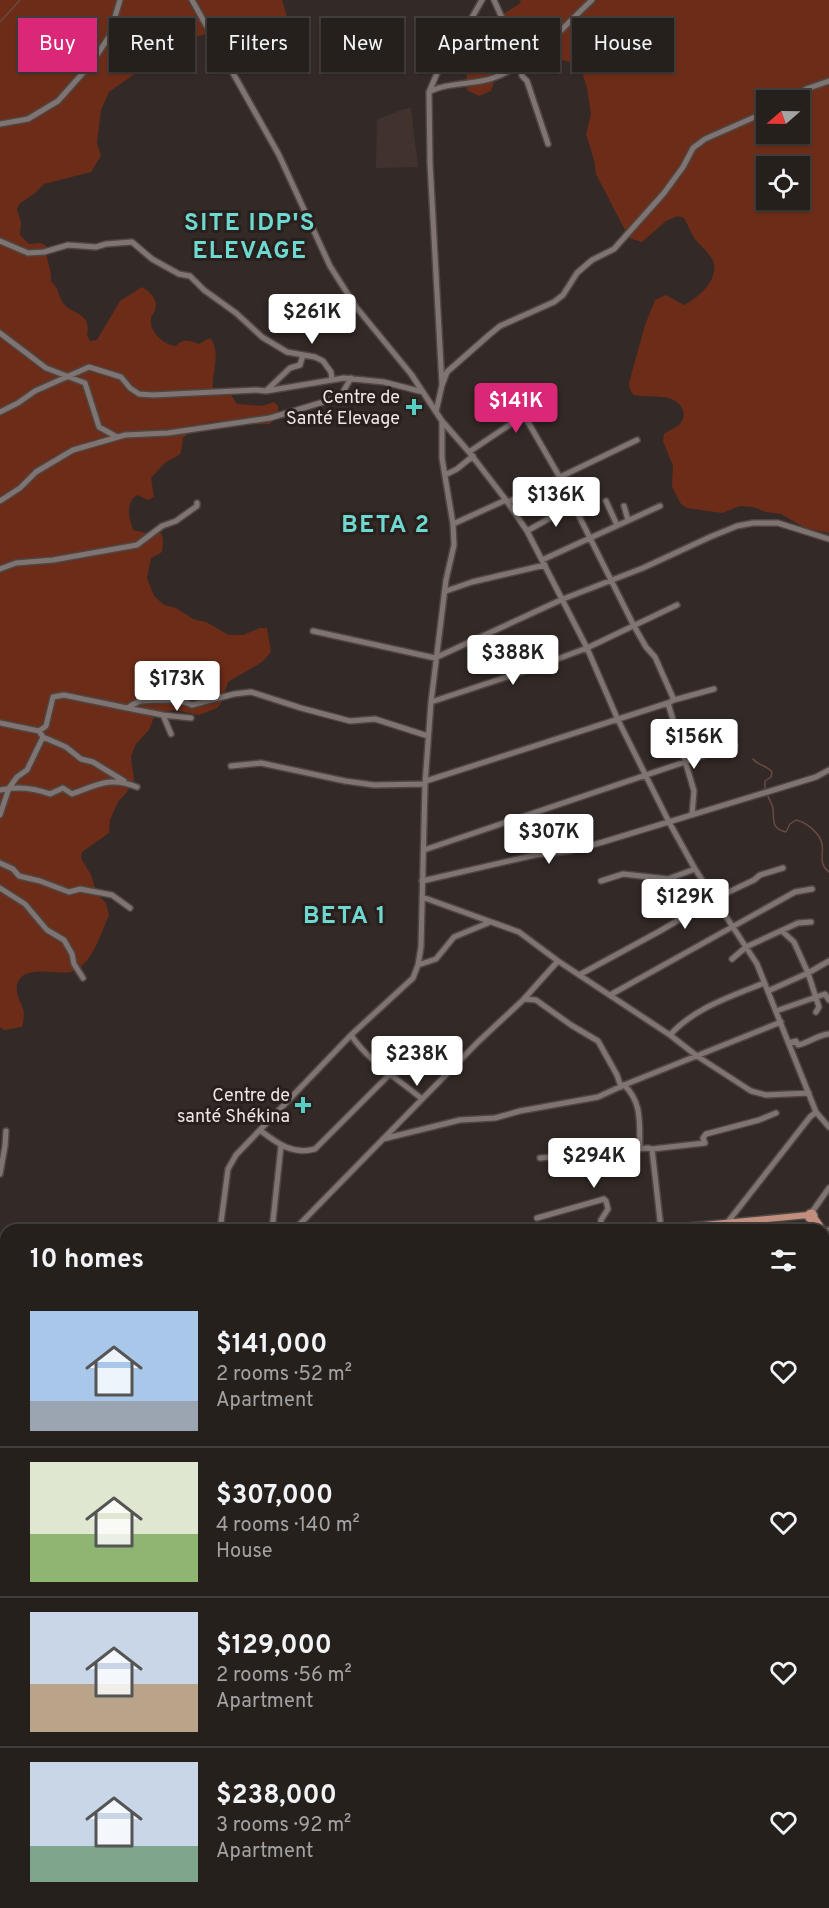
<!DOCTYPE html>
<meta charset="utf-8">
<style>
:root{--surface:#26201d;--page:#2e2826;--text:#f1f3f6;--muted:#a4a3a4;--line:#423e3b;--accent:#db2777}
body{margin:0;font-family:Overpass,sans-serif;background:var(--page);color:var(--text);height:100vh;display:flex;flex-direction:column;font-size:22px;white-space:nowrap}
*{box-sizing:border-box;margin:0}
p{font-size:20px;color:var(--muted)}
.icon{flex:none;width:33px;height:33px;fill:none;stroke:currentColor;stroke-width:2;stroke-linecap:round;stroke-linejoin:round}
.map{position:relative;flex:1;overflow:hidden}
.panel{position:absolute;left:0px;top:1224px;width:830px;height:684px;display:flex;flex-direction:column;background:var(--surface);border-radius:18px 18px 0 0;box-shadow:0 2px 4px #0004,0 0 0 2px var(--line)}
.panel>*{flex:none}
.top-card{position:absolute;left:18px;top:18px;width:794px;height:54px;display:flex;gap:12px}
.needle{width:39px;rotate:250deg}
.buttons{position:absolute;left:756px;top:90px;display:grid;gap:12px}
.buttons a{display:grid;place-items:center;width:54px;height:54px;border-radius:0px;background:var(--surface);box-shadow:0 2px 4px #0004,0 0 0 2px var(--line);font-size:30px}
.price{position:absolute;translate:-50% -51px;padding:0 14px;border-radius:6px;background:#fff;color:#222;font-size:20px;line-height:39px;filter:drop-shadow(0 2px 3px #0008)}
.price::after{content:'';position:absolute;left:50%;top:36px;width:18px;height:14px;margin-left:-9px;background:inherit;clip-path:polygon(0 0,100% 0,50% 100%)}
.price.current{background:var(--accent);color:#fff}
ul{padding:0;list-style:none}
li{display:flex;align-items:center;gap:18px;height:150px;padding:0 30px}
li+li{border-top:2px solid var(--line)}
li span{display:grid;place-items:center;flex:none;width:168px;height:120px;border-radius:0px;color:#555}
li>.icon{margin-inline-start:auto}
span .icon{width:72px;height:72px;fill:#fffc;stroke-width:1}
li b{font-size:26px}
h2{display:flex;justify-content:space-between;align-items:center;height:72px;padding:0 30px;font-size:26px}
.chip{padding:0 21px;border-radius:0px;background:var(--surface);box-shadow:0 2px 4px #0004,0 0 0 2px var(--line);font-size:21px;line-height:54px}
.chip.current{background:var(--accent);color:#fff}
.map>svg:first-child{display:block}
.built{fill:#42322d}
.green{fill:#6c2c18;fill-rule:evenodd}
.water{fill:#310600;stroke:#694944;stroke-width:1.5}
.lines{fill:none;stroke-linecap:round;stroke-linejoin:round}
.stream{stroke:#694944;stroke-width:1.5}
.minor-casing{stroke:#4d4643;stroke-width:8}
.major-casing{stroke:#4d4643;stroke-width:9}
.minor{stroke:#7f7471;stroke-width:5}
.major{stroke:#c28f7f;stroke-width:6}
.poi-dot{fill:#56cec4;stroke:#29201d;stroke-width:2}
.labels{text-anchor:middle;stroke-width:6;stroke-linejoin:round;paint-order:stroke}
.poi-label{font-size:18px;fill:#ede6e4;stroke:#29201d;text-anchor:end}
.district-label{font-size:24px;font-weight:bold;letter-spacing:1.5px;fill:#6ed9d0;stroke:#29201d}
</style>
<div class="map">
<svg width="829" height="1908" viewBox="0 0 829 1908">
<rect width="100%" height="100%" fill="#332a27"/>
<path class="built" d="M411,108l7,59 -42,1 1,-48 24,-10z"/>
<path class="green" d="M0,0h282l6,20 -10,25 2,13 -11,16 -6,-1 -4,-5 -8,-24 -12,-6 -13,1 -18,-6 -12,4 -7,11 -15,8 -24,7 -41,29 -8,18 -4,33 4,13 -10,16 -47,12 -9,9 -16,11 -2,6 4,12 -1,13 9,9 13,-1 5,4c-2,13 5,20 4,35 8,5 7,13 12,21 9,12 29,9 24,32l3,6 7,-1 23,-39 22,-14c8,5 17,13 13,23 -1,4 -4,6 -4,9 -2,13 13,26 25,27 7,-8 14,-5 23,-2l11,-6c12,14 1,35 3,51l11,6h7l6,9 25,2 12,-4 4,4v7l-8,11c-33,3 -60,-15 -87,14 -2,23 -3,14 -18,25 -5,4 -9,10 -14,15l3,19 -6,3 -11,-5c-12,8 -8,23 -4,35l13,3 11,-5c8,8 6,14 5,24l-11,6 -4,20 7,18 10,9 12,3 17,11 13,3 23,13h14l17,-7h7l4,24 -9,10 -34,20 -7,21 -4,5 -18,7 -23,-5 -20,2 -7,18 -13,14 -3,7 -2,6 3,23 -7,12 -9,10 -8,18 -1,13 -27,19 -1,6 10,17 6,19 9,9 3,12c-8,18 -17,51 -38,57 -13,3 -51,-9 -54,14 -2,9 6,19 7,27 0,5 -1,10 -2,14l-18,3 -4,-3z
M521,0h308v533l-24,-5 -24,-14 -15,-2 -13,-5 -13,-1 -18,7 -35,-5 -6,-4 -9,-17 1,-21 -10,-25 1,-7c5,-4 12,-6 16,-10 3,-4 5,-9 3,-14 -8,-19 -33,-11 -49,-15l-4,-5 -1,-7 16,-58 10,-25 11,-5 18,10c14,-7 36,-26 29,-44 -4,-9 -12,-14 -18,-22 -4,-6 -7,-14 -11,-21l-6,-2 -12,5 -24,21 -13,-4 -33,-64 -2,-14 -8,-26 5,-20 -4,-26 -4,-13 -8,-11c-23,-7 -53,-20 -73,1 -6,6 -8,18 -11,26l-12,5 -12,-6c-3,-21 8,-52 24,-67 8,-7 19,-13 28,-19zM766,100h34v34h-34zM766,166h34v34h-34z
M6,1604v121l-6,5v-124z
M824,1713l5,2v188l-7,5h-122l-1,-2 -21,2 -1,-6h147z
M6,1801v101h596l1,6h-603v-102z"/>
<path class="water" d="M6,1725v76l-6,5v-76z"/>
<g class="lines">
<path class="stream" d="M0,22l20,-22
M753,759c5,7 14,6 19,13l-1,5 -6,4v8
M767,793c1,5 5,11 6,15 1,12 -2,21 13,24l4,-8 6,-4c10,2 24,13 26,24 2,11 -4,20 7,28
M531,1908l1,-6"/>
<g class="minor-casing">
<path id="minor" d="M192,0l87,155 51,111 26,41 55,67 31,47 27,31 37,48 21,31 60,117 31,72 51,102 26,47 62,95 59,148 13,15
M494,0l13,29 11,16 4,31 5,5 21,63
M429,92c18,-10 45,-7 64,-14 40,-14 69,-50 99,-78
M789,100l17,-11 23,-8
M0,124l28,-5 30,-18 32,-36 19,-28 11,-37
M0,241l28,12 16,-1 24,-7 28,2 10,-3 26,-2 20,17 27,15 11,2 14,14 32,23 26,24 25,15 28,5 8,4 8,11 1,8
M0,333l46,35 39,15 14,44 18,10
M442,385l5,-13 42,-37 11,-9 54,-24 9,-7 14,-22 15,-13 22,-11 50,-56 19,-26 10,-19 12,-9 61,-27
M267,390l23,-22 10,-3 3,-10
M0,412l18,-9 17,-12 54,-24 32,10 9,11 9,6 14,1 103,-5 10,1 78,-13 40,4 39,10
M436,412l6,-27 -12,-222 -1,-71 25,-58 16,-13 12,-21
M524,415l35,61 75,150 12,21 9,10 19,43 -6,3 26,88 -2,24
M469,452l55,-37 23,-19
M445,475l12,-6 16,-13
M0,501l20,-13 16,-16 37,-22 52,-15 43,-2 102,-15 70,-21 11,-19
M606,501l11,24
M508,502l129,-62
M624,506l4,14
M453,524l53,-24
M527,531l46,-26
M542,560l118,-54
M0,569l16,-6 37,-3 84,-15 25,-19 14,-5 21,-15v-3
M446,591l26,-9 73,-17
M313,631l122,27 128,-59 80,-31 67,-31 27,-11 16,-3h25l51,16
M674,700l40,-11
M431,702l97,-32 59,-22 90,-43
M127,708l36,7 8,19
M163,715l28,3
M0,723l39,8 7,-5 7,-29 11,-2 63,13c4,-2 9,-6 14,-7 12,-1 41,-2 51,4l42,-11 17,-2 50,16 49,13 25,-2 53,17
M39,731l4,6 23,10 15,12 12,3 31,19
M231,766l30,-3 84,18 29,4 51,-1
M426,781l242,-78
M0,790c17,-4 34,-2 50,4l13,-6 9,6c25,-9 38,-18 65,-7
M0,815l9,-27 8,-11 10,-7 16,-33
M424,850l311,-105
M0,863l13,6 6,7 21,5 29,11 11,-3 32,6 18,13
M422,881l113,-26 35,-4 33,-9 187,-57 26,-8 13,-7
M601,881l22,-7 45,5 27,-10
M0,888l25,16 22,26 17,10 8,14 2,10 9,14
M422,897l97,35 39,29 112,74 27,21 54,35 15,4 43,-2
M783,932l11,10 14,31 11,34 -3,5
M732,959l14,-12 52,-24 13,-1
M418,965l18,-6 18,-22 34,-14
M579,975l81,-44 54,-32 40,-19 6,-5 23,-7
M768,991l40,-18 21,-12
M610,995l185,-103 17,-3
M525,999l11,1 35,25 27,16 19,34 4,12
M776,1011l49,-17 4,6
M351,1035c17,26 47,44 71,64
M670,1035c24,-27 62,-39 94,-52
M789,1043l7,-2 2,4c11,-2 19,-10 31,-11
M624,1085c19,18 15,39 16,64
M261,1131c17,13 32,24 54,18l76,-76
M383,1139l77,-19 35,-2 25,-7 78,-14 26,-12 157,-63
M652,1149l53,-6 -2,-5 3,-4 53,-14 17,-7
M540,1158l108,-10 4,1 9,80
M0,1174l5,-28 1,-15
M812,1212l17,-24
M537,1218l67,-19 2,2 2,8 -7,11v10
M727,1223l83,-106 6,-5
M220,1230l8,-61 8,-14 115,-120 62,-57 5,-13 3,-18 4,-163 6,-82 15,-122 8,-35 -1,-21 -11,-66v-37
M272,1230l9,-84
M294,1230l184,-188 45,-42 35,-39
M828,1230l-4,7 5,10
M0,1292l6,-1
M824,1310l5,-8
M824,1406h5
M0,1500h6
M824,1528l5,-1
M824,1624l5,2"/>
</g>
<g class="major-casing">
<path id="major" d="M807.5 1216a3.5 3.5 0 1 1 7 0a3.5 3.5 0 1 1-7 0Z
M814,1217l9,13
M651,1230l157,-15
M0,1251h6"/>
</g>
<use href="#minor" class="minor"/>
<use href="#major" class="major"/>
</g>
<g class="poi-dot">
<path d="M411 398h6v6h6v6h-6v6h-6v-6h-6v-6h6z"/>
<path d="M300 1096h6v6h6v6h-6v6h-6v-6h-6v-6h6z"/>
</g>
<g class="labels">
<g class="poi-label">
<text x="400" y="403">Centre de<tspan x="400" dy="21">Santé Elevage</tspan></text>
<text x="290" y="1101">Centre de<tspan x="290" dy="21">santé Shékina</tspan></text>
</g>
<g class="district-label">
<text x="250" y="230">SITE IDP'S<tspan x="250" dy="28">ELEVAGE</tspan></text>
<text x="386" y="532">BETA 2</text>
<text x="345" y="923">BETA 1</text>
</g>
</g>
</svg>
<div class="buttons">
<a><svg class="needle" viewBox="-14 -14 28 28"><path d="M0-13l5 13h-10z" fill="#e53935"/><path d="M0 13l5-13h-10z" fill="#a4a3a4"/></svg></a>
<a><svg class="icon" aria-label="locate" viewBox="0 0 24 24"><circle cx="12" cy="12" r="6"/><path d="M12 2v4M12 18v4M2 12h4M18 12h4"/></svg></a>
</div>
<b class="price" style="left:312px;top:345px">$261K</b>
<b class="price current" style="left:516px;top:434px">$141K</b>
<b class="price" style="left:556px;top:528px">$136K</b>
<b class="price" style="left:513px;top:686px">$388K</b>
<b class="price" style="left:177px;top:712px">$173K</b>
<b class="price" style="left:694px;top:770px">$156K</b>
<b class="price" style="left:549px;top:865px">$307K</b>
<b class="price" style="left:685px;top:930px">$129K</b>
<b class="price" style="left:417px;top:1087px">$238K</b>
<b class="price" style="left:594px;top:1189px">$294K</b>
<div class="top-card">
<a class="chip current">Buy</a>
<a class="chip">Rent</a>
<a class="chip">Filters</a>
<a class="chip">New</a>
<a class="chip">Apartment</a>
<a class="chip">House</a>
</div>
<section class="panel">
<h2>10 homes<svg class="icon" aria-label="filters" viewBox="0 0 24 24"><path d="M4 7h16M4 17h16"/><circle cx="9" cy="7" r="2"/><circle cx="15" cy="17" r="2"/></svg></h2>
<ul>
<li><span style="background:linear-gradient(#a9c7e8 75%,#9aa5b1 0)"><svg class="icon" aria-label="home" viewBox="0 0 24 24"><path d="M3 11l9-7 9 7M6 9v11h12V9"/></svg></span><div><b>$141,000</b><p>2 rooms · 52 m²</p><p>Apartment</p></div><svg class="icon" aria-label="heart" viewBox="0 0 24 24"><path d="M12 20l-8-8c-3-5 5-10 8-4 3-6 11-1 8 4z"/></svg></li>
<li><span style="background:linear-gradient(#dfe7d0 60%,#8fb573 0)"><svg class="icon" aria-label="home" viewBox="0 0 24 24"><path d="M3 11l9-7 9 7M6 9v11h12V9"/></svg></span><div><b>$307,000</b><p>4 rooms · 140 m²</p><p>House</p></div><svg class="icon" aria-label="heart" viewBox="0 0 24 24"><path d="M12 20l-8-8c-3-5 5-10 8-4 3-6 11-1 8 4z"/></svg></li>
<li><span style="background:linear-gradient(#c9d6e8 60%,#b9a48a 0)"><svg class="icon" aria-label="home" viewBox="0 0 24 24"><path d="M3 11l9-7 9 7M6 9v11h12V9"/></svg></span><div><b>$129,000</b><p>2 rooms · 56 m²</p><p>Apartment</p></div><svg class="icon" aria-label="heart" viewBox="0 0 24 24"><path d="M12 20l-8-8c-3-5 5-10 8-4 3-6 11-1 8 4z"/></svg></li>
<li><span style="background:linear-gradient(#c9d6e8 70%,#7fa58c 0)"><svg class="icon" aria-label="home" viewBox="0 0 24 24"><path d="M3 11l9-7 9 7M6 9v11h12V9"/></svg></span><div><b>$238,000</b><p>3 rooms · 92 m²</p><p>Apartment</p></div><svg class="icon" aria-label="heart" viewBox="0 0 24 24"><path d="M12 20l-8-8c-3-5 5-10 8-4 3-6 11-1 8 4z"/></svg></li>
</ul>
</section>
</div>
